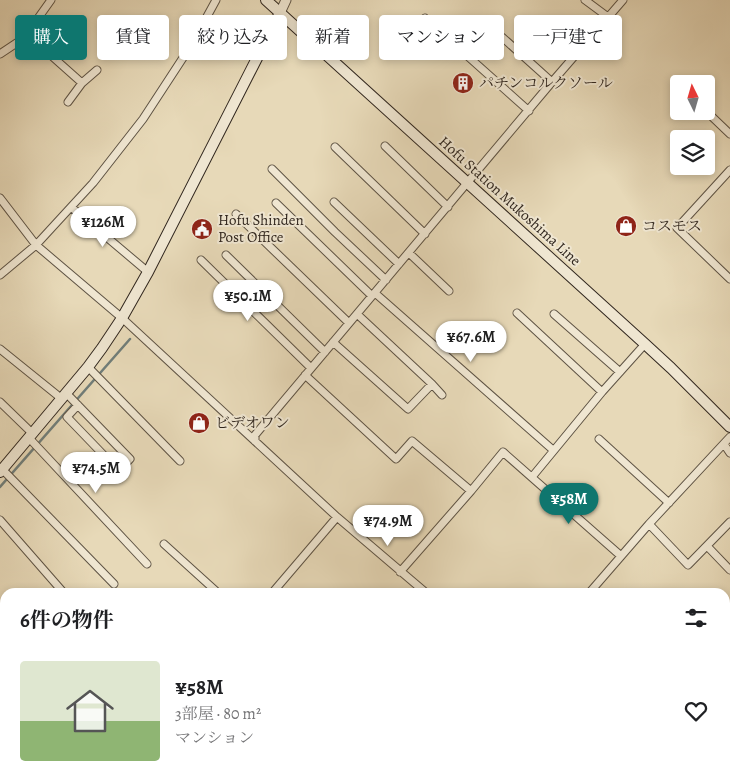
<!DOCTYPE html>
<html lang="ja">
<meta charset="utf-8">
<style>
:root{--surface:#fff;--page:#f6f6f6;--text:#202124;--muted:#757577;--accent:#0f766e}
body{margin:0;font-family:Alegreya,"Noto Serif JP",serif;background:var(--page);color:var(--text);height:100vh;display:flex;flex-direction:column;font-size:19px;white-space:nowrap}
*{box-sizing:border-box;margin:0}
p{font-size:16px;color:var(--muted)}
.icon{flex:none;width:28px;height:28px;fill:none;stroke:currentColor;stroke-width:2;stroke-linecap:round;stroke-linejoin:round}
.map{position:relative;flex:1;overflow:hidden}
.side{position:absolute;left:0px;top:588px;width:730px;height:196px;display:flex;flex-direction:column;background:var(--surface);border-radius:15px 15px 0 0;box-shadow:0 2px 8px #0003}
.side>*{flex:none}
.top-card{position:absolute;left:15px;top:15px;width:700px;height:45px;display:flex;gap:10px}
.needle{width:32px;rotate:355deg}
.controls{position:absolute;left:670px;top:75px;display:grid;gap:10px}
.controls a{display:grid;place-items:center;width:45px;height:45px;border-radius:5px;background:var(--surface);box-shadow:0 2px 8px #0003;font-size:25px}
.price{position:absolute;translate:-50% -42px;padding:0 11px;border-radius:18px;background:#fff;color:#222;font-size:16px;line-height:32px;filter:drop-shadow(0 1px 2px #0008)}
.price::after{content:'';position:absolute;left:50%;top:30px;width:15px;height:11px;margin-left:-8px;background:inherit;clip-path:polygon(0 0,100% 0,50% 100%)}
.price.on{background:var(--accent);color:#fff}
ul{padding:0;list-style:none}
li{display:flex;align-items:center;gap:15px;height:125px;padding:0 20px}
li span{display:grid;place-items:center;flex:none;width:140px;height:100px;border-radius:5px;color:#555}
li>.icon{margin-inline-start:auto}
span .icon{width:60px;height:60px;fill:#fffc;stroke-width:1}
li b{font-size:21px}
h2{display:flex;justify-content:space-between;align-items:center;height:60px;padding:0 20px;font-size:21px}
.tag{padding:0 18px;border-radius:5px;background:var(--surface);box-shadow:0 2px 8px #0003;font-size:18px;line-height:45px}
.tag.on{background:var(--accent);color:#fff}
.map>svg:first-child{display:block}
.lines{fill:none;stroke-linecap:round;stroke-linejoin:round}
.stream{stroke:#707e7a;stroke-width:2.5}
.minor-casing{stroke:#5e5344;stroke-width:9}
.tertiary-casing{stroke:#5e5344;stroke-width:11}
.secondary-casing{stroke:#30261e;stroke-width:12}
.minor{stroke:#efe6d1;stroke-width:7}
.tertiary{stroke:#efe6d1;stroke-width:9}
.secondary{stroke:#efe6d1;stroke-width:10}
.labels{text-anchor:middle;stroke-width:4;stroke-linejoin:round;paint-order:stroke}
.poi-label{font-size:15px;fill:#30261e;stroke:#efe6d1;text-anchor:start}
.street-label{font-size:15px;fill:#30261e;stroke:#efe6d1}
</style>
<div class="map">
<svg width="730" height="783" viewBox="0 0 730 783">
<rect width="100%" height="100%" fill="#e7d9b8"/>
<filter id="stains"><feTurbulence type="fractalNoise" baseFrequency=".004" numOctaves="4"/><feColorMatrix values="0 0 0 0 .2 0 0 0 0 .09 0 0 0 0 .02 0 0 0 .5 -.17"/></filter>
<radialGradient id="worn" r=".72"><stop offset=".6" stop-color="#630" stop-opacity="0"/><stop offset="1" stop-color="#630" stop-opacity=".3"/></radialGradient>
<g class="lines">
<path class="stream" d="M0,487l130,-148
M0,735l5,-6"/>
<g class="minor-casing">
<path id="minor" d="M585,0l23,17
M425,18l104,93
M27,34l55,49
M502,37l50,45
M0,54l24,-16 27,-38
M68,102l14,-19 15,-13
M706,111l24,23
M385,146l63,61
M335,147l90,87
M272,169l63,63 51,48
M730,170l-53,58 53,51
M0,198l36,47 86,73 215,199 88,75
M334,202l65,62
M276,203l96,93
M71,207l77,65
M236,214l113,109
M409,253l40,38
M226,255l99,97
M201,260l110,108
M0,275l36,-30 57,-62 50,-64 49,-75 24,-44
M375,293l178,157
M517,313l85,79
M554,314l66,58
M333,342l75,67 24,-25 -75,-70
M0,349l62,50
M88,367l92,94
M305,375l91,84 16,-18 59,50
M432,384l10,11
M67,394l63,65 -11,12 -52,-54 11,-12
M0,402l33,32
M29,438l118,126
M599,439l70,64
M255,441v-6l297,-353 71,-82
M724,444l6,9
M2,469l112,115
M532,477l70,-85 43,-48
M0,520l63,72
M649,524l39,41 42,-43
M164,544l53,48
M707,546l23,24
M400,572l71,-81 32,-39 118,104
M273,592l64,-75
M590,592l59,-68 81,-87
M725,672l5,-4
M0,777l5,6
M52,779l3,4
M345,779l4,4
M415,779l5,4
M532,779l4,4
M662,779l3,4
M107,783l4,-4
M429,783l4,-4
M609,783l4,-4"/>
</g>
<g class="tertiary-casing">
<path id="tertiary" d="M280,13l6,-13"/>
</g>
<g class="secondary-casing">
<path id="secondary" d="M266,0l379,344 26,24 59,59
M0,472l88,-105 14,-19 20,-30 26,-46 132,-259"/>
</g>
<use href="#minor" class="minor"/>
<use href="#tertiary" class="tertiary"/>
<use href="#secondary" class="secondary"/>
</g>
<defs>
<g id="building-disc" transform="scale(1.125)"><circle r="9.5" fill="#8f2418" stroke="#efe6d1"/><path d="M-4-6H4V6H1V3H-1V6H-4ZM-2.5-4.3h1.7v1.8h-1.7ZM.8-4.3h1.7v1.8H.8ZM-2.5-1h1.7V.8h-1.7ZM.8-1h1.7V.8H.8Z" fill="#fff"/></g>
<g id="shop-disc" transform="scale(1.125)"><circle r="9.5" fill="#8f2418" stroke="#efe6d1"/><path d="M-5-2.5h2.3a2.7 3.5 0 0 1 5.4 0H5L5.5 6h-11ZM-1.5-2.5h3a1.5 2.3 0 0 0-3 0Z" fill="#fff"/></g>
<g id="civic-disc" transform="scale(1.125)"><circle r="9.5" fill="#8f2418" stroke="#efe6d1"/><path d="M-.6-6.5H3V-4.5H.6V-3L4-1V1h2V6H-6V1h2V-1L-.6-3ZM-1.2 2.5V6h2.4V2.5Z" fill="#fff"/></g>
</defs>
<g fill-rule="evenodd">
<use href="#building-disc" x="463" y="83"/>
<use href="#shop-disc" x="626" y="226"/>
<use href="#civic-disc" x="202" y="229"/>
<use href="#shop-disc" x="199" y="423"/>
</g>
<g class="labels">
<g class="poi-label">
<text x="479" y="88">パチンコルクソール</text>
<text x="218" y="225">Hofu Shinden<tspan x="218" dy="17">Post Office</tspan></text>
<text x="642" y="231">コスモス</text>
<text x="215" y="428">ビデオワン</text>
</g>
<g class="street-label">
<text transform="translate(510 201) rotate(42)" y="5">Hofu Station Mukoshima Line</text>
</g>
</g>
<rect width="100%" height="100%" filter="url(#stains)"/>
<rect width="100%" height="100%" fill="url(#worn)"/>
</svg>
<div class="controls">
<a><svg class="needle" viewBox="-14 -14 28 28"><path d="M0-13l5 13h-10z" fill="#e53935"/><path d="M0 13l5-13h-10z" fill="#757577"/></svg></a>
<a><svg class="icon" aria-label="layers" viewBox="0 0 24 24"><path d="M12 4l9 5-9 5-9-5zM3 14l9 5 9-5"/></svg></a>
</div>
<b class="price" style="left:103px;top:248px">¥126M</b>
<b class="price" style="left:248px;top:322px">¥50.1M</b>
<b class="price" style="left:471px;top:363px">¥67.6M</b>
<b class="price" style="left:96px;top:494px">¥74.5M</b>
<b class="price on" style="left:569px;top:525px">¥58M</b>
<b class="price" style="left:388px;top:547px">¥74.9M</b>
<div class="top-card">
<a class="tag on">購入</a>
<a class="tag">賃貸</a>
<a class="tag">絞り込み</a>
<a class="tag">新着</a>
<a class="tag">マンション</a>
<a class="tag">一戸建て</a>
</div>
<section class="side">
<h2>6件の物件<svg class="icon" aria-label="filters" viewBox="0 0 24 24"><path d="M4 7h16M4 17h16"/><circle cx="9" cy="7" r="2"/><circle cx="15" cy="17" r="2"/></svg></h2>
<ul>
<li><span style="background:linear-gradient(#dfe7d0 60%,#8fb573 0)"><svg class="icon" aria-label="home" viewBox="0 0 24 24"><path d="M3 11l9-7 9 7M6 9v11h12V9"/></svg></span><div><b>¥58M</b><p>3部屋 · 80 m²</p><p>マンション</p></div><svg class="icon" aria-label="heart" viewBox="0 0 24 24"><path d="M12 20l-8-8c-3-5 5-10 8-4 3-6 11-1 8 4z"/></svg></li>
</ul>
</section>
</div>
